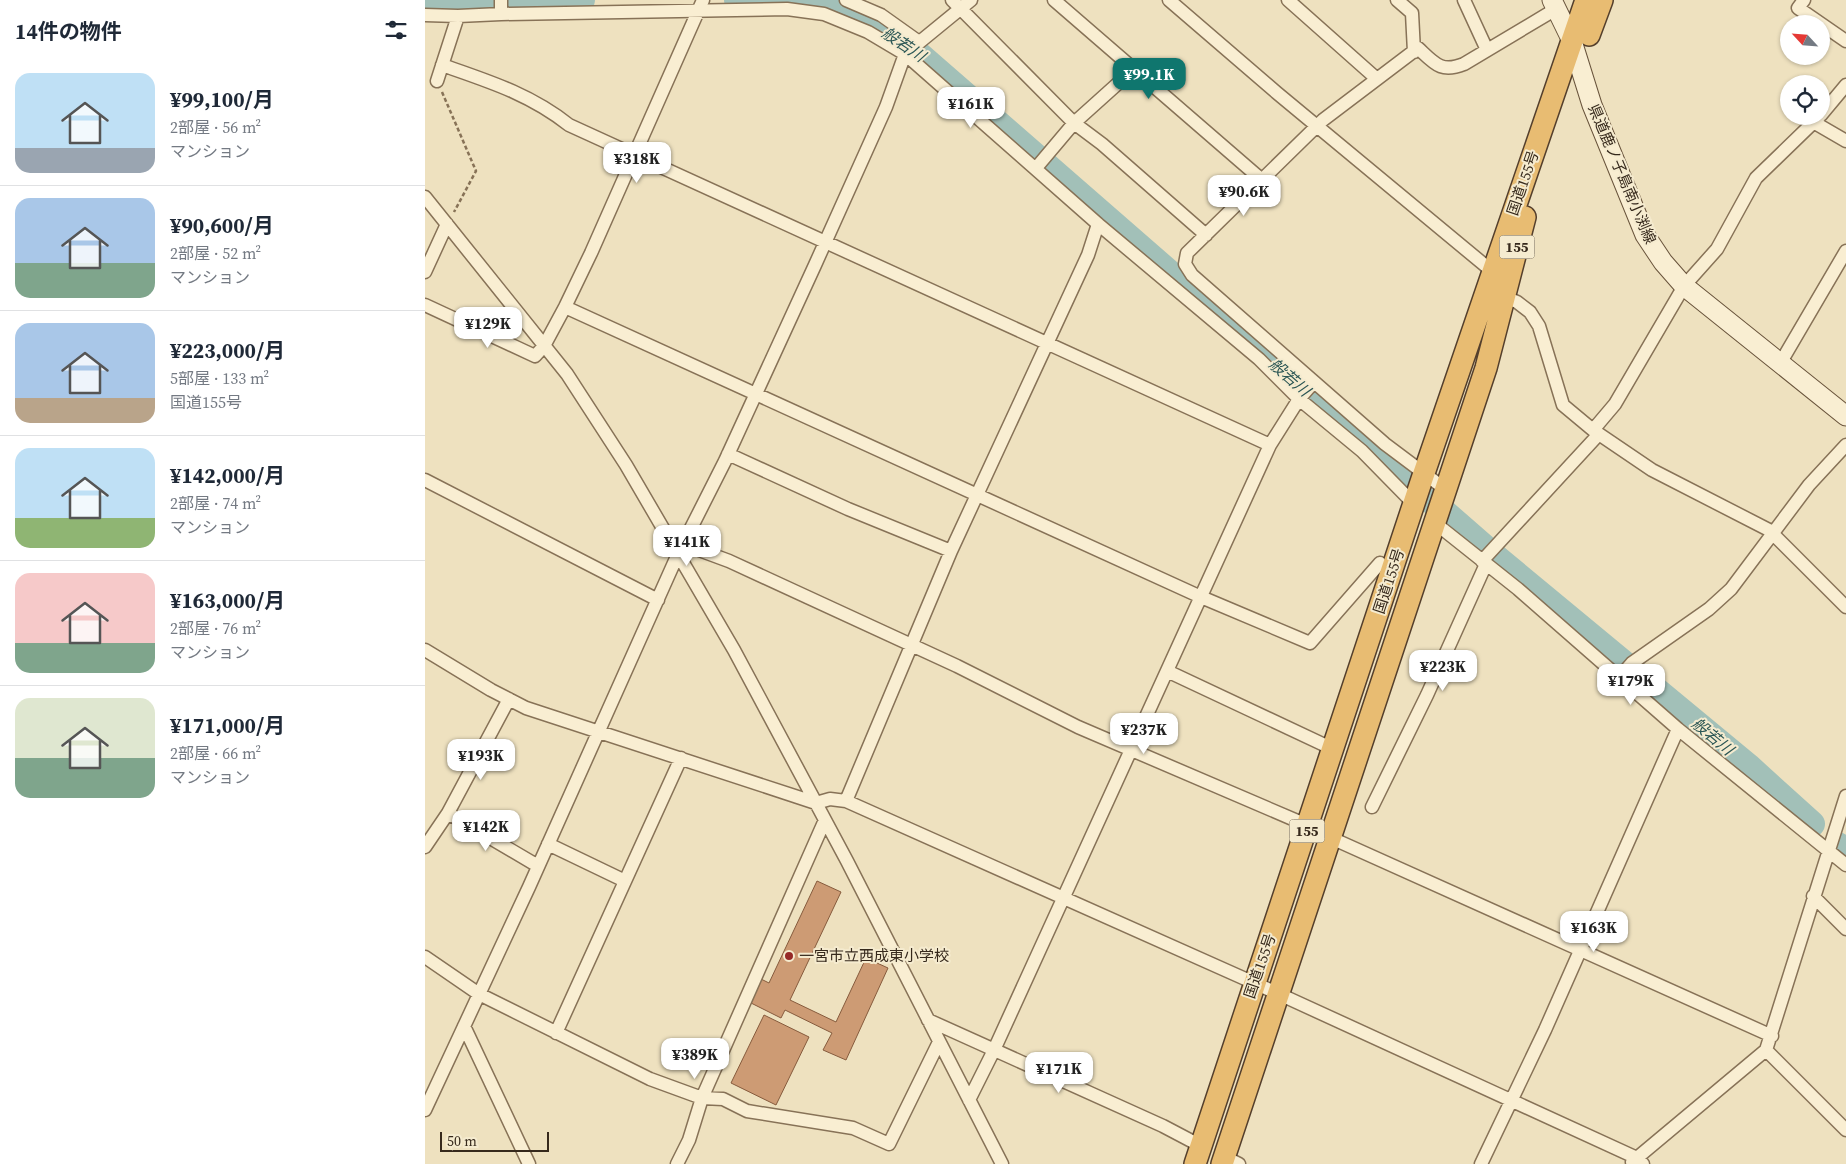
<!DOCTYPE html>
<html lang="ja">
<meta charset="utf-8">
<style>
:root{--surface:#fff;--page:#f2f2f3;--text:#1f2937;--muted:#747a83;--line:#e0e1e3;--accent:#0f766e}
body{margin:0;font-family:"Source Serif 4","Noto Sans JP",serif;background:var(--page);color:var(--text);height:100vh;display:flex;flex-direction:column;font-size:19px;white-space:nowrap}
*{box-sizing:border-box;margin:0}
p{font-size:16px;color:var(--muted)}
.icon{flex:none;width:28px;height:28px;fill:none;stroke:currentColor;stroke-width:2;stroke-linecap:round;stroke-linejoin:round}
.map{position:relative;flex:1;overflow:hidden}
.sheet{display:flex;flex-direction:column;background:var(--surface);width:425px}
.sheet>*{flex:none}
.needle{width:32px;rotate:296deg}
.controls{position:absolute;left:1355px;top:15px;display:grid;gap:10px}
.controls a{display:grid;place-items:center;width:50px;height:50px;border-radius:50%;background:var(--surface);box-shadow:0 1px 4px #0004;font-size:25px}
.scale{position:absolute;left:15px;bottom:12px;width:109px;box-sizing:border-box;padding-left:5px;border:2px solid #36291c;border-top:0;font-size:14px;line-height:18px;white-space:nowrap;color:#36291c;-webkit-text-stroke:4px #f5ebcf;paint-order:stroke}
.price{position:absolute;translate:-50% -42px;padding:0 11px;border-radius:10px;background:#fff;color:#222;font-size:16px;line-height:32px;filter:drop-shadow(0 1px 2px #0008)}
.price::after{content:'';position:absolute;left:50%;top:30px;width:15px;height:11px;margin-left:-8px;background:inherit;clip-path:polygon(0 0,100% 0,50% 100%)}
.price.current{background:var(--accent);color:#fff}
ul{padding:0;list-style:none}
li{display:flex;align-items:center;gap:15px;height:125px;padding:0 15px}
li+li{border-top:1px solid var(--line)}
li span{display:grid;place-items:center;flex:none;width:140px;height:100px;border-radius:15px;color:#555}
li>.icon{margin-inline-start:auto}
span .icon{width:60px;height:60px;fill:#fffc;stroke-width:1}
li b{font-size:21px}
h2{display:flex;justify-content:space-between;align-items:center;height:60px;padding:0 15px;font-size:21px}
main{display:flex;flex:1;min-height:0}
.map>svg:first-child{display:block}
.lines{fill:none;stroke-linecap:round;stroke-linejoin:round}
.river{stroke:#a2c0b8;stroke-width:26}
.building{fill:#cd9b74;stroke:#865b3d}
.minor-casing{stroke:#877257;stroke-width:15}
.secondary-casing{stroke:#68533b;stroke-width:21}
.trunk-casing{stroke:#543f2c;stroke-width:24}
.path{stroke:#877257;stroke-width:2.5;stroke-dasharray:4 2.5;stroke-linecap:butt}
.minor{stroke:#f9eed2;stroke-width:12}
.secondary{stroke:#f9eed2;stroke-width:19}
.trunk{stroke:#e8bc72;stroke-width:21}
.poi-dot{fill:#962927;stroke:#f5ebcf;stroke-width:2}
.labels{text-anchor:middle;stroke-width:4;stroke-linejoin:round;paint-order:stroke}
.shield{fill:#f5ebcf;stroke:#6f6352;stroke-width:1}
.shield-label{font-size:14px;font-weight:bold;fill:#36291c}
.street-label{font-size:15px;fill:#36291c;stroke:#f5ebcf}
.poi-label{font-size:15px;fill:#36291c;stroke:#f5ebcf;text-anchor:start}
.water-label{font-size:16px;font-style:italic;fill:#2b5654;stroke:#f5ebcf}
</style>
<main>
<section class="sheet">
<h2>14件の物件<svg class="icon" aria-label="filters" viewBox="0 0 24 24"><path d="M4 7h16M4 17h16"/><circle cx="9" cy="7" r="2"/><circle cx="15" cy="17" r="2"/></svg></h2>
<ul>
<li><span style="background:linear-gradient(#bfe0f5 75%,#9aa5b1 0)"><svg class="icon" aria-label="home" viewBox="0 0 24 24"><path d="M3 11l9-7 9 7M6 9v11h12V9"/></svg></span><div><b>¥99,100/月</b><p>2部屋 · 56 m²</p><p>マンション</p></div></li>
<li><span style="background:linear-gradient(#a9c7e8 65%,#7fa58c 0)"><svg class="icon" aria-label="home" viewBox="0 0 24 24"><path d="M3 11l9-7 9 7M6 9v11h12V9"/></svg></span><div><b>¥90,600/月</b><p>2部屋 · 52 m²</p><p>マンション</p></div></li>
<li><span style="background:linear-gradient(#a9c7e8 75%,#b9a48a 0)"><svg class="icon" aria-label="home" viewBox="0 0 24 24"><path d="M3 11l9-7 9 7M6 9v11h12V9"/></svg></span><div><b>¥223,000/月</b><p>5部屋 · 133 m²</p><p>国道155号</p></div></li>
<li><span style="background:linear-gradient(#bfe0f5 70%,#8fb573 0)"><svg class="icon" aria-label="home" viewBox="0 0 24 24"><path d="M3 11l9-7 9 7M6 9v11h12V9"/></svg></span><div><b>¥142,000/月</b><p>2部屋 · 74 m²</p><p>マンション</p></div></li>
<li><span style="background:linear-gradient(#f6c9c9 70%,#7fa58c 0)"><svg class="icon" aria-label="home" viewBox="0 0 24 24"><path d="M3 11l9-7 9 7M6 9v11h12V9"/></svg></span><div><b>¥163,000/月</b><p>2部屋 · 76 m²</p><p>マンション</p></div></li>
<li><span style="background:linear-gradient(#dfe7d0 60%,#7fa58c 0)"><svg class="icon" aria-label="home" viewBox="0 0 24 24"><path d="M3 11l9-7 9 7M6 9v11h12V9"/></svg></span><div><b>¥171,000/月</b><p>2部屋 · 66 m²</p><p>マンション</p></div></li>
</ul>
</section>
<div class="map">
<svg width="1421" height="1164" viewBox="0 0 1421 1164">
<rect width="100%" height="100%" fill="#eee1bf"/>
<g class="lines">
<path class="river" d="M312,0c26,1 53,0 78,3 36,6 67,26 99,45l1,3 583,508 250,207 64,58
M0,5l157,-5
M1413,845l8,7"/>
</g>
<path class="building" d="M392,881l24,11 -51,108 46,22 30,-64 22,10 -42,92 -23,-10 9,-17 -47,-23 -4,8 -32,-16 12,-23 8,4z
M339,1015l45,22 -33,68 -45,-22z"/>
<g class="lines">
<g class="minor-casing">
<path id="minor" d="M421,0l35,15 38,27
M527,0l122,123 28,21 104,91
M629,0l208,180
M744,0l108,93 216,179
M863,0l89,79
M972,0l15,13 2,39
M1039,0l23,50
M1379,0l-6,8 48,33
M76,14v-14
M0,15l33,1 43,-2 286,-5 37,5 44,18 37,22 193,170 161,135 40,40 63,52 52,53
M17,65c46,16 88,29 127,60l701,320
M12,81l21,-65
M1396,115l25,-30
M1390,123l31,18
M611,168l38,-45 60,-54
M0,197l142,177 59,91 108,185 113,211 155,303
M0,272l22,-48
M1080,297l12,5 13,10 9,14 24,79 30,25 59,40 117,60 77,77
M0,305l110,51 9,-10 21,-39 26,-54 112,-253
M140,307l636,290 109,46 70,-80
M1356,362l65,-111
M1168,430l22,-26 69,-118 33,-37 39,-71 64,-62
M303,454l120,55 103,42
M0,480l233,120
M1020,489l-60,-45 -193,-169 -7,-11 2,-11 136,-133 95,-72c17,16 23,25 46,16l92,-55
M1010,523l83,66 160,140 168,136
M258,544l46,17 228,105 121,61 231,99
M1057,561l117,-127
M0,650l66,40 35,18 290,95 14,-4 16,2 433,193 358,164 6,6
M742,671l166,78
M1194,678l13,-15 77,-54 22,-20 78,-104 37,-40
M421,801l105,-250 137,-296 10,-31
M947,807l55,-112 59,-131
M23,813l90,53
M904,837l443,199
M123,844l77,37
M0,847l23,-34 61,-114
M1388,896l33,33
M0,957l54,37 171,85 52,19 21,1 24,12 106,17 36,16 50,-102
M503,1020l235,106 38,20
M39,1026l65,138
M131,1033l125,-275
M1341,1050l80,80
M544,1100l25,-50 276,-605 29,-46 14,-16
M0,1110l104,-223 149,-333 47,-93 90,-196 71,-158 19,-53 66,-54
M800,1157l14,7
M1207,1162l134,-112 80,-254
M252,1164l12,-24 13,-42 123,-278
M1056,1164l64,-134 133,-301"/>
</g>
<g class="secondary-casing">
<path id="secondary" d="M1127,0l20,41 20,64 53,130 18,27 21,24 162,130"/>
</g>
<g class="trunk-casing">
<path id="trunk" d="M1164,35l13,-35
M770,1164l227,-685 164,-479
M797,1164l264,-796 39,-151"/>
</g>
<path class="path" d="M17,92l34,79 -22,41"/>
<use href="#minor" class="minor"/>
<use href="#secondary" class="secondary"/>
<use href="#trunk" class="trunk"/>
</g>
<circle class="poi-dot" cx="364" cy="956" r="5"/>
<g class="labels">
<g class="shield">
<rect x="1074.5" y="235.5" width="35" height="23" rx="4"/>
<rect x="864.5" y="819.5" width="35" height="23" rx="4"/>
</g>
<g class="shield-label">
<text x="1092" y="252">155</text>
<text x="882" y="836">155</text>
</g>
<g class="street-label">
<text transform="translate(1197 174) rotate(67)" y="5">県道鹿ノ子島南小渕線</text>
<text transform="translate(1098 183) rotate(-71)" y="5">国道155号</text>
<text transform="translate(964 581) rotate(-72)" y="5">国道155号</text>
<text transform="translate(835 966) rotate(-71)" y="5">国道155号</text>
</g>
<g class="poi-label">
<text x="374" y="961">一宮市立西成東小学校</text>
</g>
<g class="water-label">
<text transform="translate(479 44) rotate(34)" y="6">般若川</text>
<text transform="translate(865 377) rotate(41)" y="6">般若川</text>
<text transform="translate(1288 736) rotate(40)" y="6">般若川</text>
</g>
</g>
</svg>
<div class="controls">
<a><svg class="needle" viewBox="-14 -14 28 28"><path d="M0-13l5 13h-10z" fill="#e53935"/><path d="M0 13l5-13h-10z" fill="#747a83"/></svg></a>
<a><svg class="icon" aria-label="locate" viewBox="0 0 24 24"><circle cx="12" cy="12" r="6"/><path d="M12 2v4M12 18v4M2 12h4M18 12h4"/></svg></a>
</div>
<div class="scale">50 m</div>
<b class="price current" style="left:724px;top:100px">¥99.1K</b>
<b class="price" style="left:546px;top:129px">¥161K</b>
<b class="price" style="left:212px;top:184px">¥318K</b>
<b class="price" style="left:819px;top:217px">¥90.6K</b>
<b class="price" style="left:63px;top:349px">¥129K</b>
<b class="price" style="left:262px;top:567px">¥141K</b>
<b class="price" style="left:1018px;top:692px">¥223K</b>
<b class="price" style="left:1206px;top:706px">¥179K</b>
<b class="price" style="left:719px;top:755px">¥237K</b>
<b class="price" style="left:56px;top:781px">¥193K</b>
<b class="price" style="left:61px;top:852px">¥142K</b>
<b class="price" style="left:1169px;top:953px">¥163K</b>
<b class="price" style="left:270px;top:1080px">¥389K</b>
<b class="price" style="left:634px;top:1094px">¥171K</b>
</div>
</main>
